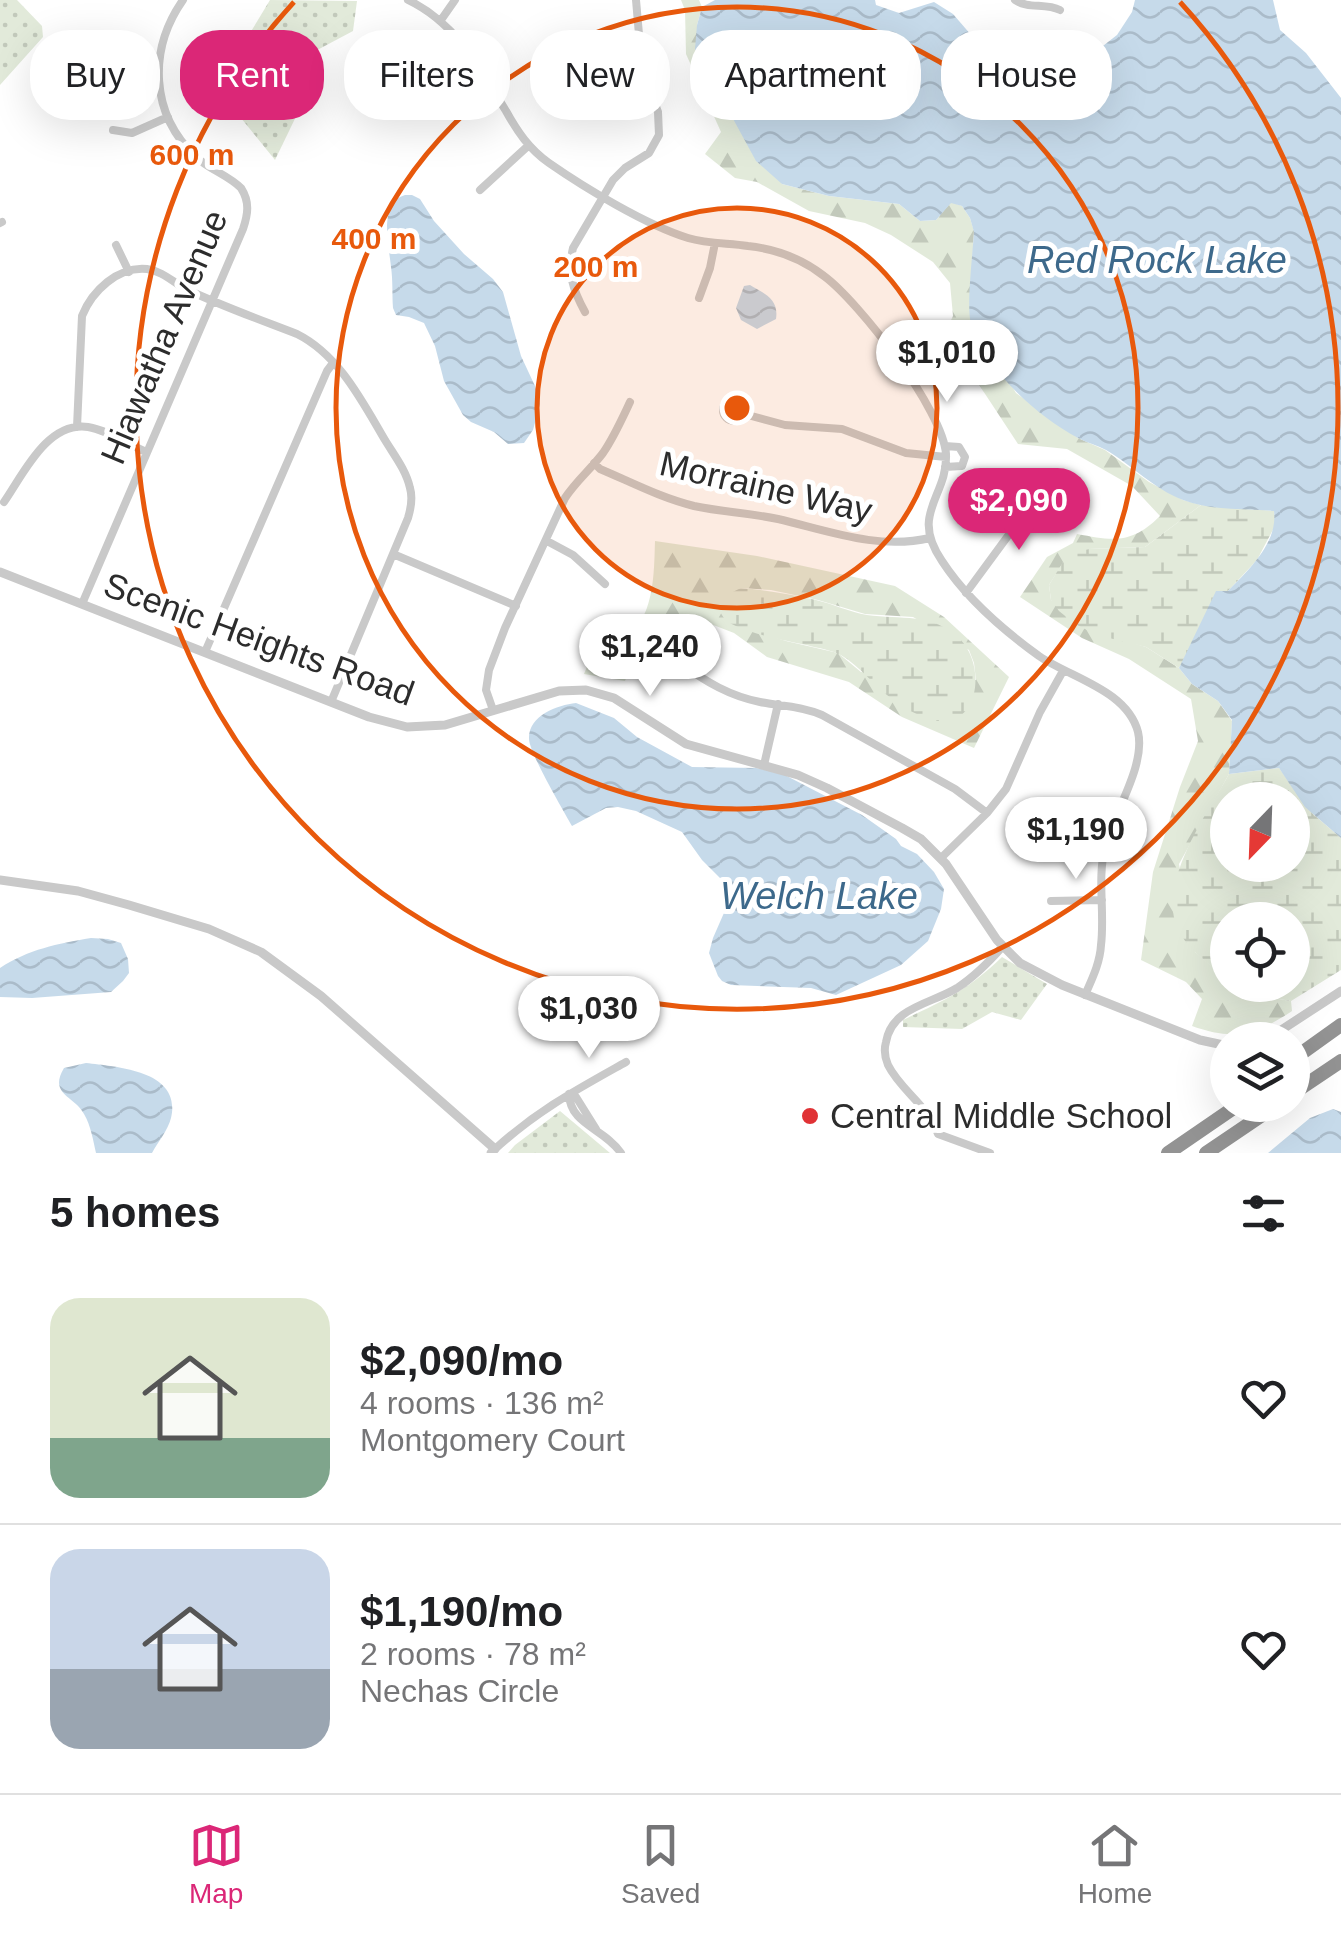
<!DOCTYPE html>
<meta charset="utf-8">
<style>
:root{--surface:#fff;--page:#f6f6f6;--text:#202124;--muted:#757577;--line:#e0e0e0;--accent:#db2777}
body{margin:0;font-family:Arial,sans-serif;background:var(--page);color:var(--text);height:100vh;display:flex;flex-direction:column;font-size:38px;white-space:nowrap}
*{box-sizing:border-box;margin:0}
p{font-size:32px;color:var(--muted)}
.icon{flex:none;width:55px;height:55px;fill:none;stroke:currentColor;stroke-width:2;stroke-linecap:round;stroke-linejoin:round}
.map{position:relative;height:1153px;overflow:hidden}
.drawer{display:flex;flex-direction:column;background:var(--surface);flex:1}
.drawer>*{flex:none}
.top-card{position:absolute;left:30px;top:30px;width:1282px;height:90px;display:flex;gap:20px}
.needle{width:65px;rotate:203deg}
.buttons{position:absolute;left:1210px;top:782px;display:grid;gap:20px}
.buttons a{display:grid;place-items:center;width:100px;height:100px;border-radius:50%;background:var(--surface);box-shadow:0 10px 40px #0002;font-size:50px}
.price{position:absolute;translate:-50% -85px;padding:0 22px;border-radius:35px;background:#fff;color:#222;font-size:32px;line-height:65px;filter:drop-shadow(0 2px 5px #0008)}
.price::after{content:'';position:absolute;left:50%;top:60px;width:30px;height:22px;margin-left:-15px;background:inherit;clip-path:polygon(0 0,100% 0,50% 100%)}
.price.on{background:var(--accent);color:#fff}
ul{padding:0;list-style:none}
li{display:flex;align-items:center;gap:30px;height:250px;padding:0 50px}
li+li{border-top:2px solid var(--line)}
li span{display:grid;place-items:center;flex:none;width:280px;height:200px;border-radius:30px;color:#555}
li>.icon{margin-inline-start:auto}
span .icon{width:120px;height:120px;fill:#fffc;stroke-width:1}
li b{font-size:42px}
h2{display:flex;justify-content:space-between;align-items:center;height:120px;padding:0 50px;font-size:42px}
.pill{padding:0 35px;border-radius:40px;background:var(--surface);box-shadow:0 10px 40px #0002;font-size:35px;line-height:90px}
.pill.on{background:var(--accent);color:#fff}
.tabs{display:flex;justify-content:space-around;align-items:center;height:140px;border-top:2px solid var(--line);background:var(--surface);font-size:28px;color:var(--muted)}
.tabs a{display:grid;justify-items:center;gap:5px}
.tabs .on{color:var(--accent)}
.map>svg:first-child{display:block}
.forest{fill:url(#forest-firs);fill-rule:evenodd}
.wetland{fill:url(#wetland-marsh);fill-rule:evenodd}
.park{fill:url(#park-dots)}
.water{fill:url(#water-waves)}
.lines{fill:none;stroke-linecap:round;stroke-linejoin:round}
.minor{stroke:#c9c9c9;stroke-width:8}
.tertiary{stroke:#c9c9c9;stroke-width:9}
.motorway{stroke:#939393;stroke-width:14}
.ring{fill:none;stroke:#e8590c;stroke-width:5}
.poi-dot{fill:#e03235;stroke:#fff;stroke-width:4}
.labels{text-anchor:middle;stroke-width:10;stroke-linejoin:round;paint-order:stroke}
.street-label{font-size:35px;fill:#2c2c2c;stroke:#fff}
.poi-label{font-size:35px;fill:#2c2c2c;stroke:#fff;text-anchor:start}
.water-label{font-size:38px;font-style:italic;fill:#3d698b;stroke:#fff}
.centre{fill:#e8590c;stroke:#fff;stroke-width:5}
.ring-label{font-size:30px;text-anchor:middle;font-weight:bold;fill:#e8590c;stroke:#fff;stroke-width:10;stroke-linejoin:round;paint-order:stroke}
</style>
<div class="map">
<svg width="1341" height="1153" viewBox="0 0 1341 1153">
<defs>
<pattern id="forest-firs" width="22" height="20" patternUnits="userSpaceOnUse" patternTransform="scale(2.5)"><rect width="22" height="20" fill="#e2eada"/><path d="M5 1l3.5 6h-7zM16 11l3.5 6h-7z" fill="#c2c9bb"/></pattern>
<pattern id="wetland-marsh" width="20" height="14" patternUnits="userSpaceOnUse" patternTransform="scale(2.5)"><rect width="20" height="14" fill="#e2eada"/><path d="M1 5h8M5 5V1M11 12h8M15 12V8" fill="none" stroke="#c2c9bb"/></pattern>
<pattern id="park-dots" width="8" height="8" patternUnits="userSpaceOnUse" patternTransform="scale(2.5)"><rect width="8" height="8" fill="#e2eada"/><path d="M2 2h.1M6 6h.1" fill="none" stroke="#c2c9bb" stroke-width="1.8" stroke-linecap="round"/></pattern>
<pattern id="water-waves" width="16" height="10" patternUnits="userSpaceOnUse" patternTransform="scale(2.5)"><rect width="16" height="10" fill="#c6daea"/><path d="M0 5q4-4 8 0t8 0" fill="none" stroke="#aabbc9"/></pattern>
</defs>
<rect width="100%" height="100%" fill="#fff"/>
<path class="forest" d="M681,0h18l3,7 -5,18 85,159 47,12 70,8 21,17 16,-1 15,-18 11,4 8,12 4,13 -4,72 15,52 24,26 7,12 62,45 27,12 44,32 34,18 18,5 -56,42 -56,2 -26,14 -14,22 2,15 72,40 23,7 33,21 13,16 26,17 14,20 -3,53 -50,90 16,88 32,27 1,6h7l27,11 29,5 1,10c-36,24 -58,30 -100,15l10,-27 -16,-17 -45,-22 12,-88 27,-85 18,-46 -7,-42 -62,-40 -47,-21 -62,-41 27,-40 26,-14 4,-9c37,7 55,10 83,-18l-28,-30 -65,-37 -49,-5 -73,-111 8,-17 -3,-33 -17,-21 -42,-27 -26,-12 -56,-12 -52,-29 -22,-4 -30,-24 16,-22 -35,-78 -1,-44z
M655,541l102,15 138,30 49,31 65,60 -35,71 -72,-31 -53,-35 -82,-25 -33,-24 -49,-19 -32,7 -14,22 -14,38 -41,-7 13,-32c7,-1 19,0 25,-3 33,-17 32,-67 33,-98zM741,588l30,2 47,10 47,14 48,3 56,33 5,13 2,17 -115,-8 -23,-19 -52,-12 -47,-15z"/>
<path class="wetland" d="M1201,505l73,6 2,13 -19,36 -29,31 -29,40 -20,37 -33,-21 -49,-12 -22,-11 -16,-13 -8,-11 -2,-15 14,-23 11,-9 15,-4 56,-2z
M741,588c25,2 50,6 75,12 17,4 34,12 51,15 34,5 65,-3 93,24 29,30 17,98 -34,79 -13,-5 -29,-14 -39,-23 -16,-13 -34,-36 -53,-43 -23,-8 -94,-17 -109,-33 -4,-4 -5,-9 -7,-14l4,-8z
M1279,768l34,46 28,24v132l-50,31 -29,-5 -27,-11h57v-65h-64l-1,59c-16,-14 -35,-26 -46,-44 -29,-46 26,-121 48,-161zM1228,800h64v65h-64z"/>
<path class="park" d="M0,0h17l25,26 1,11 -43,48z
M270,0l87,1 -4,30 -64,34 15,35 -29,60 -34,-42 -9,-55z
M1002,957l45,27 -26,36 -29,-8 -30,17 -59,-2v-7c42,-20 65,-30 99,-63z
M560,1111l50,42h-102l7,-8z"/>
<path class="water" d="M715,0h160l1,5 23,8 35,-11 19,12 44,51 16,9 62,-12 24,-13 18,-14 15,-23 3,-12h138l7,30 26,23 35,45v740l-36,-31 -26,-39 -50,6 3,-54 -14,-19 -26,-17 -13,-16 37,-77h12c21,-22 50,-48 46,-80 -30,-3 -63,0 -91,-11 -29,-11 -50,-34 -77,-50 -9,-5 -19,-7 -28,-12 -44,-24 -91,-67 -107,-115 -5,-16 2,-72 3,-91l-4,-14 -8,-12 -11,-3 -15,17 -16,1 -21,-17 -70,-8 -47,-12 -26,-23 -61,-112 2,-24 5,-18z
M405,195h7l8,4 14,22 30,33 29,25 10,13 18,64 14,30 5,18 -7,26 -9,13 -16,1 -14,-12 -23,-10 -8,-7 -19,-34 -9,-35 -11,-23 -15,-6 -13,-2 -3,-7c-1,-14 0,-27 -2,-41 -2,-21 -13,-64 14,-72z
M750,285c15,9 29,14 26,34l-19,10 -16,-9 -5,-12 8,-22z
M576,703l38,15 23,19 55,30 64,1 23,4 83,43 34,24 5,7 16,8 17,18 10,17 -3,20 -13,32 -27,24 -65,30 -25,-7 -80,-3 -9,-4 -4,-5 -9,-23 4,-15 14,-32 1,-12 -6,-14 -20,-20 -20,-28 -46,-21 -18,-4 -12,1 -34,18c-9,-16 -43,-74 -43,-87 -1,-23 28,-34 47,-36z
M91,938l17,1 13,4 7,16 1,14 -6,8 -12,11 -79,6 -32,-1v-29c29,-19 57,-24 91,-30z
M86,1063c33,4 96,8 85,55 -3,12 -13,24 -19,35h-56c-3,-13 -5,-27 -12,-39 -9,-18 -36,-19 -20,-46z
M1333,1109l8,3v41h-73l42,-35z"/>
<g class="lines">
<path class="minor" d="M408,0c48,23 71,67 98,111 11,20 23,38 43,52 36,25 97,62 139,75 20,6 40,5 60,8 28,3 53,12 76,30 35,26 119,134 122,178 2,43 -37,59 -4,107 24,37 61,69 97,95 32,22 88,34 99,76 8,34 -25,82 -33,115 -8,32 0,66 -4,98 -1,18 -9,34 -16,50
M1015,0c13,9 30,3 45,10
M441,20l14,-20
M606,76l36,-7
M444,92l38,-21
M113,130l19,3 36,-16
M480,190l49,-45
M0,223l2,-1
M116,245l13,27
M699,298l11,-30 5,-25
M585,312c-12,-22 -18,-39 -12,-64l40,-68 12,-12 24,-15 10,-18 -1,-23 -16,-43 -6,-69
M723 410a11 11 0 1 1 22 0a11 11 0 1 1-22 0Z
M744,414l41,11 57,4 64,24 40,4
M77,427l5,-111c10,-25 36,-50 65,-47 16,2 28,15 41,21 36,17 73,30 109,44 42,21 65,67 88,106 9,15 21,30 25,48 3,10 1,20 -2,30l-77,184
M945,446l14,1 6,10 -3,9 -17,1
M594,463l6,6c31,13 61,29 94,37 28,6 56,7 84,13 51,12 100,31 152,19
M4,502c19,-27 43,-81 84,-75 19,3 40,17 58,25
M547,541l26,14 32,29
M393,554l123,52
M966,593l64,-87 13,-5 29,8
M82,604l161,-375c5,-15 7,-27 -2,-41 -13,-13 -31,-18 -45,-31 -46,-43 -48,-107 -13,-157
M205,652l122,-281 6,-8
M682,664c24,18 48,32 78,38 21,4 41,4 62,13l133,74 32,24
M493,710l-7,-20 3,-20 16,-42 60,-130c11,-17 26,-29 38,-45 11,-16 19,-34 27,-51
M764,765l14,-61
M941,858l46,-45 19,-24 34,-77 23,-41
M1051,901l51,-1
M569,1094c1,31 35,34 52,59
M569,1094l7,3 20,32
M495,1149c43,-39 81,-59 131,-87
M990,1153l-52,-19c-10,-29 -37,-43 -50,-69 -3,-7 -4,-16 -2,-23 6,-35 45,-38 71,-54 17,-11 32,-26 46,-42"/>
<path class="tertiary" d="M0,572l369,145 38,10 38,-2 114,-34 27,-1 28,8 72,46 112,31 29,13 75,40 19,11 25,25 51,76 23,23 42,22 138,55 28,6
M0,880l78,11 51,14 80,24 52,23 60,44 174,153 -4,4
M1266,1040l75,-49"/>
<path class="motorway" d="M1292,1060l49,-35
M1292,1094l49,-33
M1168,1153l70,-48
M1206,1153l71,-48"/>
</g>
<circle cx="737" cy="408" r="200" fill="#e8590c" fill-opacity=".12"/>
<g class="ring">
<circle cx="737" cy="408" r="200"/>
<circle cx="737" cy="408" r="401"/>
<path d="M1180 2A601 601 0 1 1 294 2"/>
</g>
<circle class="poi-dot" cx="810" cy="1116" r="10"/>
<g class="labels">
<g class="street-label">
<text transform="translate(164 337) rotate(-67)" y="12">Hiawatha Avenue</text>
<text transform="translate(766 487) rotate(13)" y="12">Morraine Way</text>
<text transform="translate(259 639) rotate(20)" y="12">Scenic Heights Road</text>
</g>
<g class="poi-label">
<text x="830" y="1128">Central Middle School</text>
</g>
<g class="water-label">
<text x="1157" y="273">Red Rock Lake</text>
<text x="819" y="909">Welch Lake</text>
</g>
</g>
<circle cx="737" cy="408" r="15" class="centre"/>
<g class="ring-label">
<text x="192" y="165">600 m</text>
<text x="374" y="249">400 m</text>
<text x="596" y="277">200 m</text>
</g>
</svg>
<div class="buttons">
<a><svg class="needle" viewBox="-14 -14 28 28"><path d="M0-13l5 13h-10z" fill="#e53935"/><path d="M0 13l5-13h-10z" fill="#757577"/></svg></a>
<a><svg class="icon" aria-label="locate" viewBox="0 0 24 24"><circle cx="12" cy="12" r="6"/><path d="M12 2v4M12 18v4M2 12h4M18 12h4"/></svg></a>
<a><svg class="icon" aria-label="layers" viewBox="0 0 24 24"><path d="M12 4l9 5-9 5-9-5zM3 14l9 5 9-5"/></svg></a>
</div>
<b class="price" style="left:947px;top:405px">$1,010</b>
<b class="price on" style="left:1019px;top:553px">$2,090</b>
<b class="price" style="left:650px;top:699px">$1,240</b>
<b class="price" style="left:1076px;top:882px">$1,190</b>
<b class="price" style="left:589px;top:1061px">$1,030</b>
<div class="top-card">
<a class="pill">Buy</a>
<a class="pill on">Rent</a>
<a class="pill">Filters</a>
<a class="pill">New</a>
<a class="pill">Apartment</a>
<a class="pill">House</a>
</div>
</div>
<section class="drawer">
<h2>5 homes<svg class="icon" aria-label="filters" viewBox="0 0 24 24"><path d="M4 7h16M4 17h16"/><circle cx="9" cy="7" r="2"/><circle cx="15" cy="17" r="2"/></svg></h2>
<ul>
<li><span style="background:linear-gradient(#dfe7d0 70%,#7fa58c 0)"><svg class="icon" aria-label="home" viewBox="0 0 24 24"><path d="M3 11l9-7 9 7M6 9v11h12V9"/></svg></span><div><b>$2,090/mo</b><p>4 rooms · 136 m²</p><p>Montgomery Court</p></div><svg class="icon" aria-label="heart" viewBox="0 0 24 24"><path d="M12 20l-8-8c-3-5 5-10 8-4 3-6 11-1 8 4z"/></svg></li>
<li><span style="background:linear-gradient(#c9d6e8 60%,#9aa5b1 0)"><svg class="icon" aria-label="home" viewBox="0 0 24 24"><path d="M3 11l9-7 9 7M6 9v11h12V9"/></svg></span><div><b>$1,190/mo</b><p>2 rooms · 78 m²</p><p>Nechas Circle</p></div><svg class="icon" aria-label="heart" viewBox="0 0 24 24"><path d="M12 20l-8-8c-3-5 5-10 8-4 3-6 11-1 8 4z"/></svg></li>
</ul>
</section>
<nav class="tabs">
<a class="on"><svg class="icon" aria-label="map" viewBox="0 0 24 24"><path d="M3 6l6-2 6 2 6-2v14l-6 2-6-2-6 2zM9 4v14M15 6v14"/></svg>Map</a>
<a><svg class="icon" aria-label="saved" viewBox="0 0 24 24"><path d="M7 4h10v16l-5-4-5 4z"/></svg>Saved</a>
<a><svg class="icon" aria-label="home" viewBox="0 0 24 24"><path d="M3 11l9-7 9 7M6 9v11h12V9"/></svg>Home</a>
</nav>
